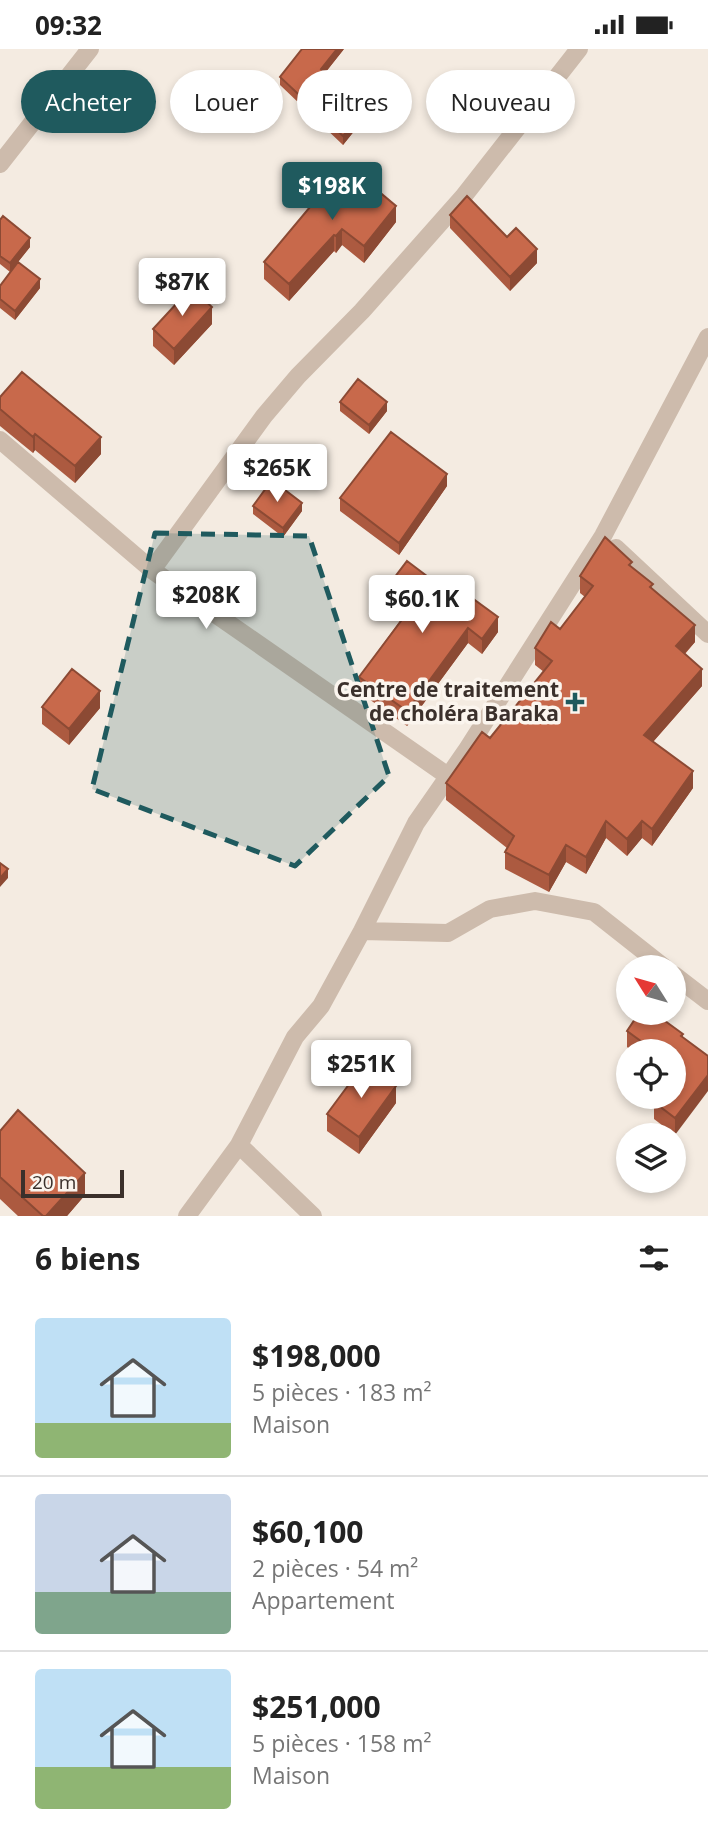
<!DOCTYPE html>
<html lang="fr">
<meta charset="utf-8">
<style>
:root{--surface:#fff;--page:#f2f2f2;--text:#222;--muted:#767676;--line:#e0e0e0;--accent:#1f5a5e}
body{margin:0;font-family:"Open Sans",sans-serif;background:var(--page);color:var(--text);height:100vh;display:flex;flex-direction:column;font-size:26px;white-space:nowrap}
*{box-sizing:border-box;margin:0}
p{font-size:23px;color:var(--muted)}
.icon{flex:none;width:38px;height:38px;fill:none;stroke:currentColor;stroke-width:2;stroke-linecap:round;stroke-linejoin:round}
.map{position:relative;height:1167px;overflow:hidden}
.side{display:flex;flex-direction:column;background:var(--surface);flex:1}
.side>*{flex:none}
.guide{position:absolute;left:21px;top:21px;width:667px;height:63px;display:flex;gap:14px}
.needle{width:46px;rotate:307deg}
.fabs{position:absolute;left:616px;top:906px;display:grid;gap:14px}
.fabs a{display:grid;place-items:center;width:70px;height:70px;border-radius:50%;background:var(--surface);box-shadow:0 4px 10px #0003;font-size:35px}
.scale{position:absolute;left:21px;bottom:18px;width:103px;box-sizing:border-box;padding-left:7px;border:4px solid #3b302b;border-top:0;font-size:19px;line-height:24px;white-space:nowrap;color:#3b302b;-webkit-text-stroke:5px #fbf5ee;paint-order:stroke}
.price{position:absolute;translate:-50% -60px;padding:0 16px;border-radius:7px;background:#fff;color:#222;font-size:23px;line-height:46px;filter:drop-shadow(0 2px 4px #0008)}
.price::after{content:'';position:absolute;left:50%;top:42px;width:21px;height:16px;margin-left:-10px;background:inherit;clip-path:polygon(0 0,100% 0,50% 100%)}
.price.selected{background:var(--accent);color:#fff}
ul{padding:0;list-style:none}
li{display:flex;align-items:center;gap:21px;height:175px;padding:0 35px}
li+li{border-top:2px solid var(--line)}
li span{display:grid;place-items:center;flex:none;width:196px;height:140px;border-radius:7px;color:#555}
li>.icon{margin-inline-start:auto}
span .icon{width:84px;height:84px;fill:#fffc;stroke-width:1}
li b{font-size:30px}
h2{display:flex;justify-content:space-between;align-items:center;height:84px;padding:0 35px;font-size:30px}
.chip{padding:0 24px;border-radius:32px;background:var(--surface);box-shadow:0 4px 10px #0003;font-size:24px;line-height:63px}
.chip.selected{background:var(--accent);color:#fff}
.status{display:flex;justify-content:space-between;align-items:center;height:49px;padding:0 35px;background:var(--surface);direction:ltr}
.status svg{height:19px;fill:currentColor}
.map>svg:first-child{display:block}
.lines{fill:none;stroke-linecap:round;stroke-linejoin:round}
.minor{stroke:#cdbbac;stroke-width:18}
.wall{fill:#ac5a40}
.shaded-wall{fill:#8c4a34}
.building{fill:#c8694b;stroke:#8c4a34;stroke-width:2}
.marked{fill:#1f5a5e;fill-opacity:0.2;stroke:#1f5a5e;stroke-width:5;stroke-dasharray:14 9;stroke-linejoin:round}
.poi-dot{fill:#1f5a5e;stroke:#fbf5ee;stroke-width:2.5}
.labels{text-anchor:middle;stroke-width:7;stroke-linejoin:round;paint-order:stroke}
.poi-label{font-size:21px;font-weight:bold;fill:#3b302b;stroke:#fbf5ee;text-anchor:end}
</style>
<div class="status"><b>09:32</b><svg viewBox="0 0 49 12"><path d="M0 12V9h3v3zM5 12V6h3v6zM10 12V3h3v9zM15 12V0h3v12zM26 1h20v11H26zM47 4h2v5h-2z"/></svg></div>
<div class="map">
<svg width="708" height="1167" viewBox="0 0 708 1167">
<rect width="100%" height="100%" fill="#f4ebe1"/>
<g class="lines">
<path class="minor" d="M0,115l90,-115
M0,391l152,130 296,206
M616,499l92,86
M152,521l112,-154 34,-40 64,-65 101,-114 116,-148
M362,882l86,2 42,-24 45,-8 59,11 71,56
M674,926l34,26
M239,1096l74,71
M187,1167l52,-71 56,-108 26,-31 41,-75 54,-108 50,-72 137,-215 105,-199"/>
</g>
<path class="wall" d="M344,0l-19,24 42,42 -24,30 -63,-60v-8z
M346,115l50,58 -32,41 -22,-18 -6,8 -2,-2 -45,50 -25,-22v-17z
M450,166l57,22 30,26 -27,28 -60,-63z
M0,171l30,27 -20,25 -10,-8z
M0,237l40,2 -25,32 -15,-12z
M212,275l-38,41 -21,-19v-17z
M0,348l101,57 -26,29 -40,-33 -2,3 -33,-27z
M340,353l47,9 -18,23 -29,-23z
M447,437l-48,69 -59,-44v-13z
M253,457l49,5 -19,26 -30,-23z
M632,518l21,22 42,53 -10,12 17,32 -49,56 40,46 -41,58 -10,-8 -15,18 -21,-18 -20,36 -20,-12 -17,30 -44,-23v-17l2,-4 -61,-48v-17l44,-45 54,-66 -9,-7v-17l25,-19 25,-32 -5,-4v-17z
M385,541l113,42 -16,22 -14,-11 -61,83 -48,-34v-15l43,-59 -17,-13z
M42,658l58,1 -31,37 -27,-21z
M627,982l56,3 -8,101 -21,-16v-17l20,-5v-45h-41l-6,-5z
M396,1054l-37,51 -32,-23v-17z
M0,1082l85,64 -18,21h-49l-18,-17z"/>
<path class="shaded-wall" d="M337,0h7l-23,29v-9z
M367,57v9l-24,30v-9z
M396,157v16l-32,41v-17z
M342,180v16l-6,8v-17z
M334,186v16l-45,50v-17z
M30,189v9l-20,25v-9z
M537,200v14l-27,28v-14z
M40,230v9l-25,32v-9z
M212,258v17l-38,41v-16z
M387,353v9l-18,23v-9z
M35,385v16l-2,3v-16z
M101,388v17l-26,29v-17z
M447,425v12l-48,69v-12z
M302,454v8l-19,26v-9z
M498,568v15l-16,22v-15z
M695,576v17l-19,21v-17z
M468,579v15l-61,83v-15z
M702,620v17l-58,66v-17z
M100,642v17l-31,37v-16z
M693,722v17l-41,58v-17z
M606,772v17l-20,36v-17z
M642,772v17l-15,18v-17z
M566,796v17l-17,30v-17z
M8,820v9l-8,9v-9z
M708,1026v16l-33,44v-17z
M396,1037v17l-37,51v-17z
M85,1124v22l-18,21h-21z"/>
<path class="building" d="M302,0h35l-16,20 46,37 -24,30 -63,-59z
M346,115l50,42 -32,40 -22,-17 -6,7 -2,-1 -45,49 -25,-22z
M467,147l40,41 9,-9 21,21 -27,28 -60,-62z
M3,167l27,22 -20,25 -10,-7v-36z
M18,213l22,17 -25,32 -15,-12v-13z
M191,239l21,19 -38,42 -21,-20z
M22,323l79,65 -26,29 -40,-32 -2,3 -33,-28v-12z
M358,330l29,23 -18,23 -29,-23z
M391,383l56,42 -48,69 -59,-45z
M272,431l30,23 -19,25 -30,-22z
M605,488l27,25 -3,3 24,19 -3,3 45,38 -19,21 26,23 -58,66 49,36 -41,58 -10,-8 -15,18 -21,-18 -20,36 -20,-12 -17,30 -44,-23 9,-16 -68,-53 36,-51 8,6 62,-77 -17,-13 16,-26 9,7 33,-43 -13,-10z
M407,512l49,37 5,-8 37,27 -16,22 -14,-11 -61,83 -48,-34 51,-68 -25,-19z
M72,620l28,22 -31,38 -27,-22z
M0,814l8,6 -8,9z
M639,964h15l29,21 -2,2 27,20v19l-33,43 -21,-16 4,-5h16v-20l6,-8 -6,-4v-13h-18l-29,-21z
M364,1015l32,22 -37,51 -32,-23z
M18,1061l67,63 -39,43h-3l-43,-39v-46z"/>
<path class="marked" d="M155,484l154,3 80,240 -94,90 -203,-77z"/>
<path class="poi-dot" d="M571.5 642.5h7v7h7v7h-7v7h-7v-7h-7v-7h7z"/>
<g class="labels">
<g class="poi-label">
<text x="559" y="648">Centre de traitement<tspan x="559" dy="24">de choléra Baraka</tspan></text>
</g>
</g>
</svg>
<div class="fabs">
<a><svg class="needle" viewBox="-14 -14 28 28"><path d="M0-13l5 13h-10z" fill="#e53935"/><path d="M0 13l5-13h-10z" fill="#767676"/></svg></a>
<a><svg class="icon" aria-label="locate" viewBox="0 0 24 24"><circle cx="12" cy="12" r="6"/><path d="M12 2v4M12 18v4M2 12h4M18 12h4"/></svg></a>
<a><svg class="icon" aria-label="layers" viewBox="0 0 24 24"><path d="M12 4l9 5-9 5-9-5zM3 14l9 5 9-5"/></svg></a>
</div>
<div class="scale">20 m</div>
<b class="price selected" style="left:332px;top:173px">$198K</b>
<b class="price" style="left:182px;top:269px">$87K</b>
<b class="price" style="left:277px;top:455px">$265K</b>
<b class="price" style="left:206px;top:582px">$208K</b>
<b class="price" style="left:422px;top:586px">$60.1K</b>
<b class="price" style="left:361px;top:1051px">$251K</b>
<div class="guide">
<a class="chip selected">Acheter</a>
<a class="chip">Louer</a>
<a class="chip">Filtres</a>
<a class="chip">Nouveau</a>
</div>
</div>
<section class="side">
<h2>6 biens<svg class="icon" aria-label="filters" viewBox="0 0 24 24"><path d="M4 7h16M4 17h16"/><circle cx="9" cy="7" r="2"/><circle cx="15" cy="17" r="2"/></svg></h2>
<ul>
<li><span style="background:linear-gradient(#bfe0f5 75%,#8fb573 0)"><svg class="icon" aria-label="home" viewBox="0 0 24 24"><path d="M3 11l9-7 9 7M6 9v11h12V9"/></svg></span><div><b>$198,000</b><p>5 pièces · 183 m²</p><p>Maison</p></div></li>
<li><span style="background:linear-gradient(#c9d6e8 70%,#7fa58c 0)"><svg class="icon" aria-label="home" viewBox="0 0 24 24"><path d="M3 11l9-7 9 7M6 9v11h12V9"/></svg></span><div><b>$60,100</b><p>2 pièces · 54 m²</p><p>Appartement</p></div></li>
<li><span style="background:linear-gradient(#bfe0f5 70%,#8fb573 0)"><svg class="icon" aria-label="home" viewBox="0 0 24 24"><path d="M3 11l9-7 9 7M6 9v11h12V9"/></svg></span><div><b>$251,000</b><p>5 pièces · 158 m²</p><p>Maison</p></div></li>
</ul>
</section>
